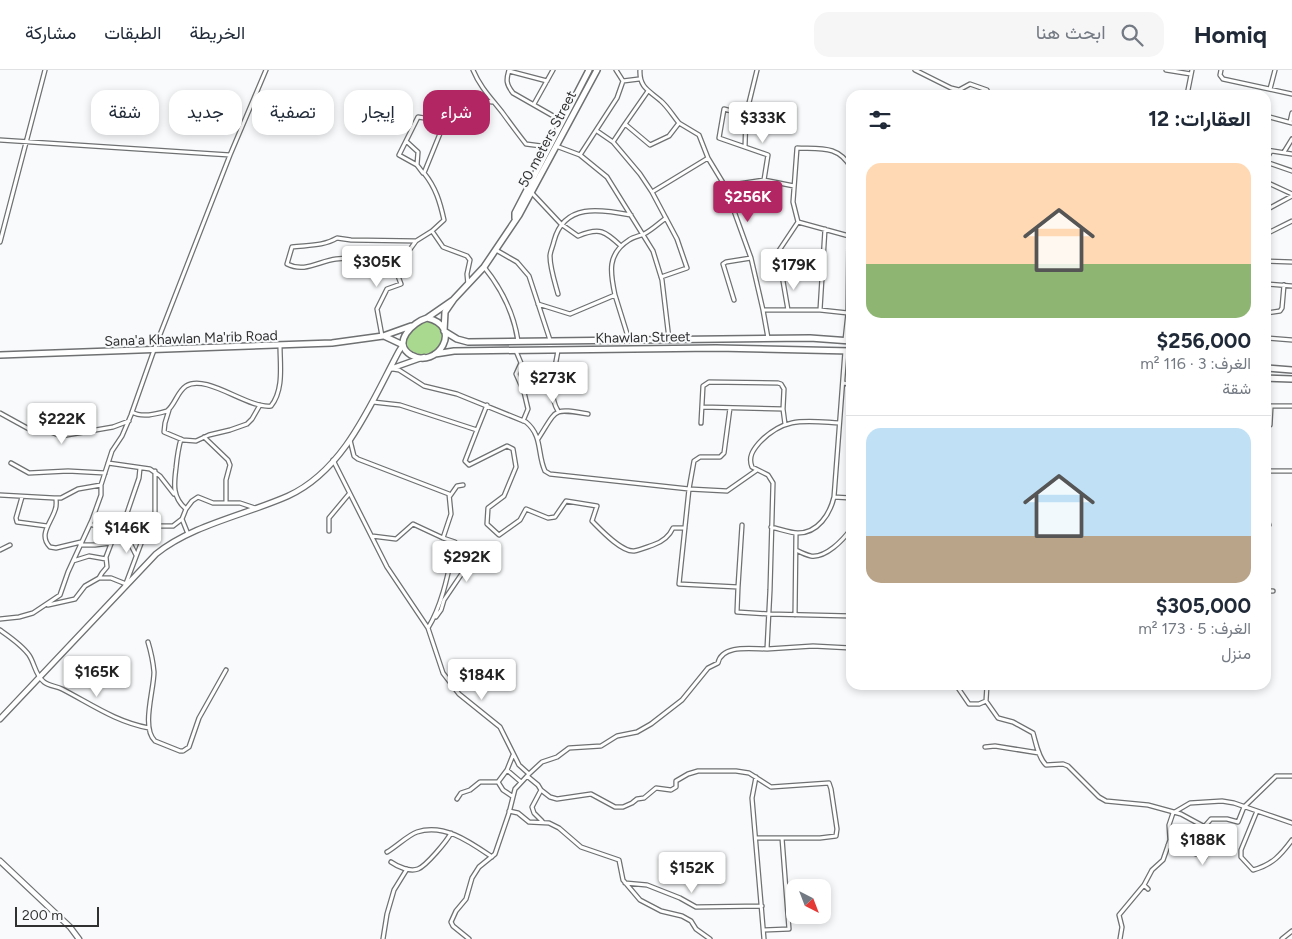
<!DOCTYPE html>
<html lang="ar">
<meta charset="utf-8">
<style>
:root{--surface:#fff;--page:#f6f6f7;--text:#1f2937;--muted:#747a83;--line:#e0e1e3;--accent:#b12663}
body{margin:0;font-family:Figtree,Vazirmatn,sans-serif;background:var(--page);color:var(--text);direction:rtl;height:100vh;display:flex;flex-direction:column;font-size:19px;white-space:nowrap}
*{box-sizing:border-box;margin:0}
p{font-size:16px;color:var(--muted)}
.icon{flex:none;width:28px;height:28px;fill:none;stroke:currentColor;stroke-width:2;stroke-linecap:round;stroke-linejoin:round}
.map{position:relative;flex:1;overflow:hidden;direction:ltr}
.details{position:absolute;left:846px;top:20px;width:425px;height:600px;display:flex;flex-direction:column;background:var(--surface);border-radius:15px;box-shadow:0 2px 8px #0003;direction:rtl}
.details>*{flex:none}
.banner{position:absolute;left:15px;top:20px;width:475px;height:45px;direction:rtl;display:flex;gap:10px}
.needle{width:32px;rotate:138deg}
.fabs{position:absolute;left:786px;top:809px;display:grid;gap:10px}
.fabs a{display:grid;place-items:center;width:45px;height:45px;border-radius:10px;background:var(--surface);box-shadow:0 2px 8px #0003;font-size:25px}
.scale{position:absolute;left:15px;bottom:12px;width:84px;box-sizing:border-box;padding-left:5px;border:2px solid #313132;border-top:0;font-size:14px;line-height:18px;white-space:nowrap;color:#313132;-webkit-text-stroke:4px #f8fafb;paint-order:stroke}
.price{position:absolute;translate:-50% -42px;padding:0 11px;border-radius:5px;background:#fff;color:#222;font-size:16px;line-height:32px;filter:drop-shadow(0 1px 2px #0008)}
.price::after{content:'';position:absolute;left:50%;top:30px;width:15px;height:11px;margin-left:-8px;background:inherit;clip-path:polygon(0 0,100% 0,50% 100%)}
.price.selected{background:var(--accent);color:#fff}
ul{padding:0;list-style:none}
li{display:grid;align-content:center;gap:10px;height:265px;padding:0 20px}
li+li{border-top:1px solid var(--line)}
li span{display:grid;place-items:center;height:155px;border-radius:15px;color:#555}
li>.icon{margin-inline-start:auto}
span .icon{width:90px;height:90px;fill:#fffc;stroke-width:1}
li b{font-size:21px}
h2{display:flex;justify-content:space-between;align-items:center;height:60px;padding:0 20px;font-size:21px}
.pill{padding:0 18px;border-radius:15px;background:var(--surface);box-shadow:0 2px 8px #0003;font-size:18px;line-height:45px}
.pill.selected{background:var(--accent);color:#fff}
header{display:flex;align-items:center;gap:30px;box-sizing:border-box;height:70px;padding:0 25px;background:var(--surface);border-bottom:1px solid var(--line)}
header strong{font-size:24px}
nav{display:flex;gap:28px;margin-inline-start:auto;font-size:18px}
.search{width:350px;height:45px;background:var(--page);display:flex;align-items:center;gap:12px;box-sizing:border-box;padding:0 18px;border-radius:15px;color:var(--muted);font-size:19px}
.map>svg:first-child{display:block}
.green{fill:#a9d98e}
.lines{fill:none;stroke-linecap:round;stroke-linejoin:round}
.street-casing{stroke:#6e7071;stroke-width:5.5}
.secondary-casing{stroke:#6e7071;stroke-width:7}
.primary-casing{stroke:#6e7071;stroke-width:8}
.street{stroke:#fff;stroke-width:3}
.secondary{stroke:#fff;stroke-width:4.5}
.primary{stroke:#fff;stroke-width:5}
.labels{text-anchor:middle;stroke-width:4;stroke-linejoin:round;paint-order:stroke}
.street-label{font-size:14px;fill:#313132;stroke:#f8fafb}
</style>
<header>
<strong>Homiq</strong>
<div class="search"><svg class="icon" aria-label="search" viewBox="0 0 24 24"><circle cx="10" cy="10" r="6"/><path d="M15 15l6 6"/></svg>ابحث هنا</div>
<nav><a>الخريطة</a><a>الطبقات</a><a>مشاركة</a></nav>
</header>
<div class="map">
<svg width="1292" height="869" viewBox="0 0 1292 869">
<rect width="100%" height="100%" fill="#f8fafb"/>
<path class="green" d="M424,251c18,1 20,11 16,26 -10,8 -22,11 -32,1l-2,-9 8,-12z"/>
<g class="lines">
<g class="street-casing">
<path id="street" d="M473,0c7,17 18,28 29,42 8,11 16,22 24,32l23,3
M509,0c-3,10 -3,14 4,23l49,28
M640,0c-1,18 10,21 21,31 7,6 12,15 18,22l-10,13 -19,9 -25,-21 23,-33
M915,0l36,18 8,2 11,-6 17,6 2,5
M1166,0l25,4
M1221,0l-1,5 3,4 69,15
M509,1l38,10
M623,11l16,-2
M1270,19l5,-19
M1187,25l5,-25
M534,34l19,-34
M746,45l11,-45
M1266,46l26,7
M1290,52l2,-9
M679,53l20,12 9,23 17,28
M597,61l16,11 27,32 12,18 25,47 10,29 -26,9
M0,70l230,15
M406,71l12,11 -1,13
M613,72l12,-18
M556,76l24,9 27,22 46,74 9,29 7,59
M745,77l1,-32 -22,-6 -5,29 49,17 -4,25
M1266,80l26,4
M1284,82l8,-13
M580,85l37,-57 6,-17 -7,-11
M1266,90l5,-9
M1266,92l26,9
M423,103l-6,-8 -18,-10 19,-38 25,4
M1266,112l26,12
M531,122l30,32 17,12c22,-9 27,-5 43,10
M652,122l56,-34
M1266,140l26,-14
M825,159l-5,81 28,3 1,-85 2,-10
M1266,164l26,-13
M849,166l-51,-14 -5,-20 4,-54c23,1 42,-3 54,20
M416,171l-13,18c-22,-1 -45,-2 -67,0 -17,2 -31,14 -49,5l5,-17c16,-2 32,-1 45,-9l14,2 65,1 16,-10
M0,172l45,-172
M496,180l21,12 12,14 21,64
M1266,191l26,1
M484,197c17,21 30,47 34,74
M1266,214l26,2
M468,215l-1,-11 3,-14 -3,-4 -24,-9 -11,-16 12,-11c-4,-18 -8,-32 -20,-47l26,-64 21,-10 21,3
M558,224c-3,-11 -8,-26 -8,-38 0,-4 3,-10 4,-15 10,-38 46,-32 77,-26
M615,225c-5,-23 -8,-41 14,-55 4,-3 10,-4 15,-6 8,-4 15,-11 22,-16
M734,230l-11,-36 3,-2 25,-4
M538,234l32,10 45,-19 14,45
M763,240l-12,-52 -26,-72 39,-6 30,6
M788,240l-10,-58 20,-30
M1266,243l14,-2 2,-3 2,-23
M382,266l-5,-27 10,-20 14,-5 -3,-8 -6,-8 10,-9
M768,268l-5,-28h57
M1266,268l26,2
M845,270l3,-27h3
M516,281l5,12 -5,11 8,18 4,17 -5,12
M393,299l6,1 25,16 33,8 69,28c17,14 11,32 19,49l5,3 139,15 38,2 30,-21
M843,313l8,1
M373,332l27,3 77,25 10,-25
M1266,336h26
M702,337l81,2
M730,338l-6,45 -4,4h-20l-6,4 -5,28 -10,95 59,3 4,-62
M169,340l-4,13 -1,9 19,8 13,1 13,-6 21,-5 17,-6 5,-5 8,-14
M558,341c-11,-19 -3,-40 0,-61
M132,342c10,6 24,2 35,-1 8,-6 10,-19 19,-25 20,-13 62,23 85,20 13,-16 9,-41 9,-60
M0,343l29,16h14l18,7 52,-9 16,-6
M701,353l2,-37 6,-4 69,1 3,1 3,5 -1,20 2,15
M839,353c-33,-2 -55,-7 -80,20 -6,7 -11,14 -7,24l16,8 5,8 -3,107 -3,59 46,-3 38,2
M1266,357l4,-2 1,-19
M477,360l-12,31 4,4 38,-19 6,3 3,18 -12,29 -16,12 -1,16 12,11 21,-15 6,-11 22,9 7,-1 11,-16 31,5 -5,15c8,8 29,31 42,30 6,-1 13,-4 19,-6 9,-3 16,-8 20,-17h12
M204,367l24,23 2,5 -4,15v23
M181,369c-3,10 -4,19 -5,29 -2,16 -4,29 10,41l-4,10 6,15
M538,369c20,-31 14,-31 50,-25
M350,370l4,16 4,3 91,35 2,20 -8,24 -30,-14 -17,15 -24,-3
M333,390l54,107 41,61 15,45 16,21 41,33 19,38 10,9 -14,15 -6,24 -14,41 -16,13 -7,11 -6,21 -10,12 -5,11 2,4 16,13
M11,393l18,10 39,-2 37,2
M108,393l42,6 10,7 14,18
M155,401v55h18l9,-7
M1266,401h26
M0,425l54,3h7l17,-9 23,-4 11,-34 10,-15 9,-21 23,-65 76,-195 36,-85
M450,426l7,-10 6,-1
M22,427l-6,21 1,4 30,4
M834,427l17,1
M56,428c0,4 1,8 -1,12 -4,13 -17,25 -5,37l6,1 25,-6
M186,439l6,-8 6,-4 15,6h27l15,5
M1266,446l3,9
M90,454l26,9
M771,457c9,2 19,6 27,6 20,0 32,-19 36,-36l11,-146
M329,461v-13l20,-24
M80,475h15l16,-2
M0,480l10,-5
M796,480c4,2 10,5 15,6 15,2 32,-16 40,-27
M136,485l-5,-10 -1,-20 25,1
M73,491l16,-5 17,3
M99,508h12l15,6
M125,516l23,-61
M738,517l-1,25 32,2 82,2
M1266,521h7
M48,535l27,-6 10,-13 14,-8 3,-5 5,-6 -1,-10 8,-21 10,-14 15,-44 1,-10
M795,545l1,-82
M436,547l5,-7 3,-10 21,-31 9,-2 20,-23
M0,549l19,-2 14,-4 27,-18 8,-23 24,-52 9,-25v-10
M428,558c15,-24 21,-59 27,-86l-12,-4
M0,560c10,7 22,15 29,25 6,9 6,20 15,27 5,4 12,4 18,7 29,15 54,33 87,39
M148,572c3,10 5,19 6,30 0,18 -13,56 1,69l25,10h3l6,-4 10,-29 27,-48
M956,615l13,19h10l7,-3
M987,615l-1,16 12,17 15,4 20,11c3,10 5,24 13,32l17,-1 5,2 31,31 7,4 42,4 33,9 35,19 -11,24 -37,-12
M985,677l10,-1 44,7
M507,700l14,12
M529,704l13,-12 15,-5 12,-9 32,-2 16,-10 20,-4 14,-8 31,-24 26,-32 10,-5c4,-19 34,-14 49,-14
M527,706l11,9 3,5 9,7 7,2 34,-5 24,13h8l9,-4 5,-4 7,-1 12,-10 15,2 5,-3v-6l12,-7 10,-3h38l13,2 22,14 58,-4 2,6 6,40 -1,7 -16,2h-64
M756,707l-4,21 12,141
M498,712l9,-12 6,-15
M541,720l-9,17 2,6 8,8
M457,729l4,-6 9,-3 10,-8h18l5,8 9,6
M509,741l9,2 11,9 20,1 10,5 22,19 38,13 4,20 17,20 21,11 21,5 9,5 5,8 14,10
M1257,741l-16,39v7l12,13c19,-5 28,-15 39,-30
M1204,757l7,-8h16l11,3 6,-15 32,-31h16
M387,782c9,-5 21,-17 30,-20 27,-9 53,10 75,25
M391,792c7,5 19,10 27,7 8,-3 29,-28 33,-36
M625,813l22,2 33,13 16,9 66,-1
M1144,815l4,4
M764,860l25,-1 -7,-91
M383,869l4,-25 7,-24 13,-21
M1120,869l2,-12 -3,-12 25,-30 8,-15 11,-10 7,-20 -1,-15 4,-12 17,-10 32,-2 12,2 58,20
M1282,869l10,-8"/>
</g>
<g class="secondary-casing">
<path id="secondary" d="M390,299l34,-12
M0,649l156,-165c36,-29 89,-39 132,-58 57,-26 83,-93 111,-145l4,-6
M0,791l70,66 9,12"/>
</g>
<g class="primary-casing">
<path id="primary" d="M515,148v-5l74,-143
M427,248c37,8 11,52 -16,37 -20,-12 2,-33 16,-37z
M427,248l26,-18
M444,261l13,8 11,3 342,-4 41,3
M444,261l1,-19 9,-13 30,-32 35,-52 78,-145
M384,266l19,9
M435,284l19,-3 262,-3 135,3
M0,285l332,-12 51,-7 28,-10
M1266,298l26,2
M1266,308l26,1"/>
</g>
<use href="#street" class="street"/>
<use href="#secondary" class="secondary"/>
<use href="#primary" class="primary"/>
</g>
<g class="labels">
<g class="street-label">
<text transform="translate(547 69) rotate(-62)" y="5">50 meters Street</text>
<text transform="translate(643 267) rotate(-1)" y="5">Khawlan Street</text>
<text transform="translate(191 268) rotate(-2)" y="5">Sana'a Khawlan Ma'rib Road</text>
</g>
</g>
</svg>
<div class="fabs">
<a><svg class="needle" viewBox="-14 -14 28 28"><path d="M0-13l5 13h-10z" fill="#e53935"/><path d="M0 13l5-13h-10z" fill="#747a83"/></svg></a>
</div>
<div class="scale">200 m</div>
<b class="price" style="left:763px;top:74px">$333K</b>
<b class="price selected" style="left:748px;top:153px">$256K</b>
<b class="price" style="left:377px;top:218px">$305K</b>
<b class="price" style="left:794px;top:221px">$179K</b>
<b class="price" style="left:553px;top:334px">$273K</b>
<b class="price" style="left:62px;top:375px">$222K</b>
<b class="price" style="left:127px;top:484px">$146K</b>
<b class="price" style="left:467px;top:513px">$292K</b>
<b class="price" style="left:97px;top:628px">$165K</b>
<b class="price" style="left:482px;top:631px">$184K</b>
<b class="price" style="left:1203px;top:796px">$188K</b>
<b class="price" style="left:692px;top:824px">$152K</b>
<div class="banner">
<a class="pill selected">شراء</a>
<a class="pill">إيجار</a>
<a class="pill">تصفية</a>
<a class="pill">جديد</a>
<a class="pill">شقة</a>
</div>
<section class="details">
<h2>العقارات: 12<svg class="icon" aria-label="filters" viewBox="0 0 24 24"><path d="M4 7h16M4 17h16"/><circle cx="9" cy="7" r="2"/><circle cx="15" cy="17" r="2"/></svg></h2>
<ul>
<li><span style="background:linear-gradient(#ffd9b3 65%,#8fb573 0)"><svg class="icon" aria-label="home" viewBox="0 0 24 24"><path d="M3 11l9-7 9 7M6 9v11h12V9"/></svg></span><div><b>$256,000</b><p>الغرف: 3 · 116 m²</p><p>شقة</p></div></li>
<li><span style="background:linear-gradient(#bfe0f5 70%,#b9a48a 0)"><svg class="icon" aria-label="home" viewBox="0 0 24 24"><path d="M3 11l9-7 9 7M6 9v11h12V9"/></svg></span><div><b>$305,000</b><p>الغرف: 5 · 173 m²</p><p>منزل</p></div></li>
</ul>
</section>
</div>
